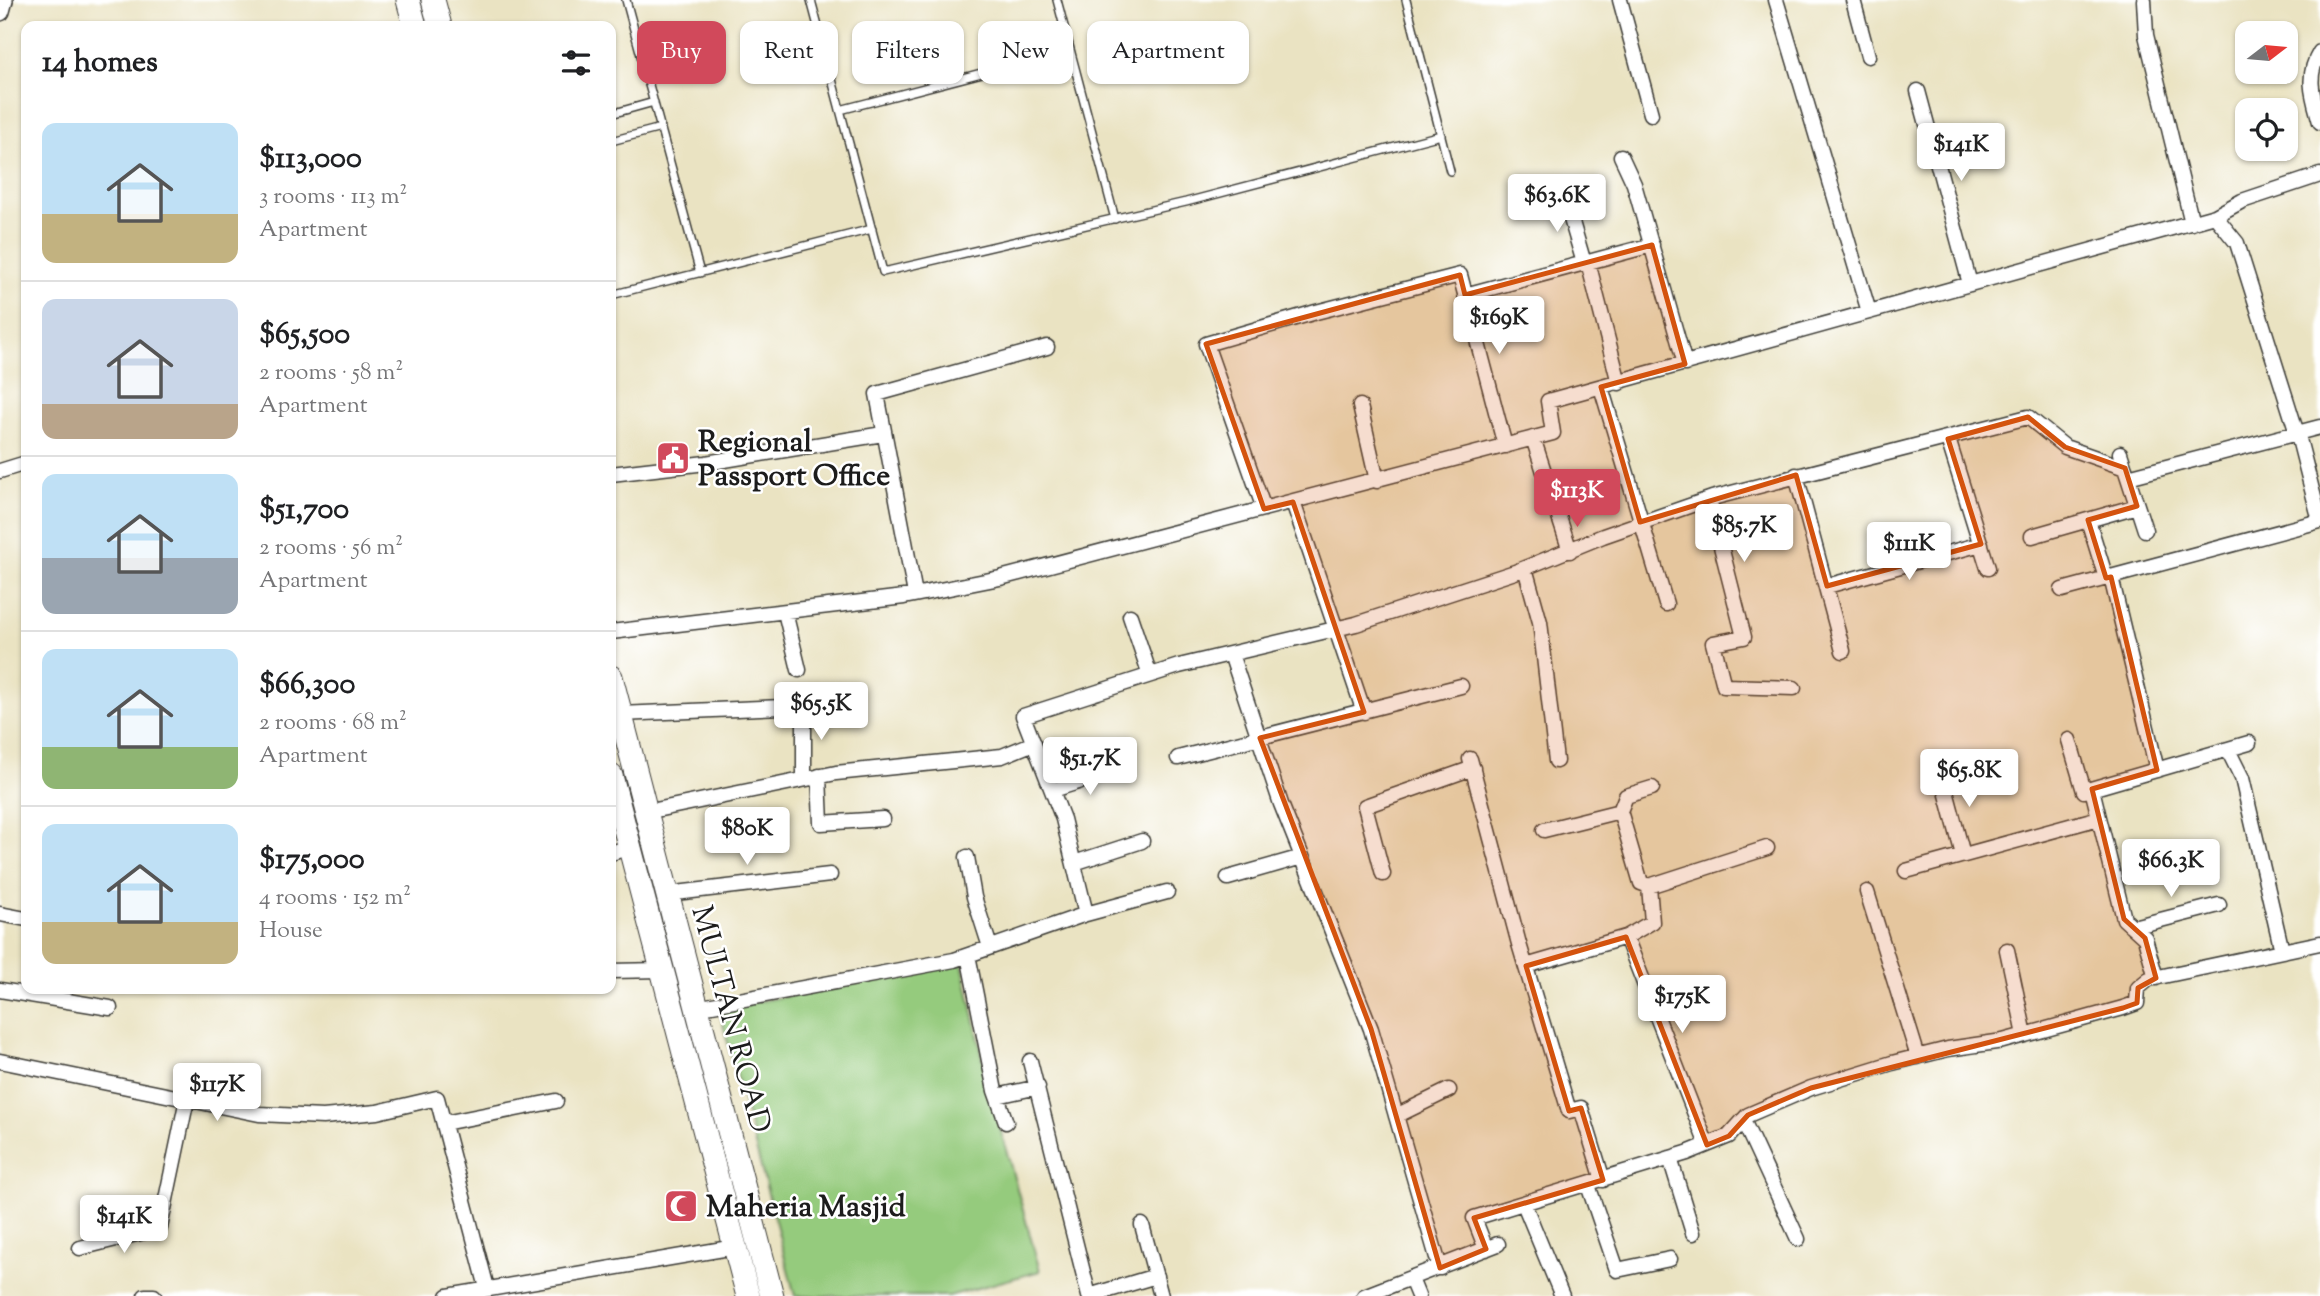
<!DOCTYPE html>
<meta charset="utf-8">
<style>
:root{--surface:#fff;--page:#f2f2f2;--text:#202124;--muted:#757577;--line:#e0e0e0;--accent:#d1495b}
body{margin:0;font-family:"Sorts Mill Goudy",serif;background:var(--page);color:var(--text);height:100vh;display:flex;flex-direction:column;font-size:26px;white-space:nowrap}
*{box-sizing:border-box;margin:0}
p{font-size:23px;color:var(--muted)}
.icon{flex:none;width:38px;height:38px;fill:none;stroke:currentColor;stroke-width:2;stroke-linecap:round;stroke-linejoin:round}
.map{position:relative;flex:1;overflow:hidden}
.details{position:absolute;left:21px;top:21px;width:595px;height:973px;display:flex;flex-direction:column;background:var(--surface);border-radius:14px;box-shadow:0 2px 5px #0004}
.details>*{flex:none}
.hud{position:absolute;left:637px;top:21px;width:665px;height:63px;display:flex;gap:14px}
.needle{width:46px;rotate:74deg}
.controls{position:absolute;left:2235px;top:21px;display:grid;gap:14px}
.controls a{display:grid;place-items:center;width:63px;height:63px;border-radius:14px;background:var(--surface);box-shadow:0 2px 5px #0004;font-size:35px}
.price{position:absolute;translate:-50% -60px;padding:0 16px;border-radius:7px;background:#fff;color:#222;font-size:23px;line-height:46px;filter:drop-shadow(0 2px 4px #0008)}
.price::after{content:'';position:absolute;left:50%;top:42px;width:21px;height:16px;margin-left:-10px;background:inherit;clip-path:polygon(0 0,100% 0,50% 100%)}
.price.active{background:var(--accent);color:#fff}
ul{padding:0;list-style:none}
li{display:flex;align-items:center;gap:21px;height:175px;padding:0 21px}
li+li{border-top:2px solid var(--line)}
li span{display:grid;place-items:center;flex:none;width:196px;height:140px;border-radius:14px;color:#555}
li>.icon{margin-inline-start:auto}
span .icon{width:84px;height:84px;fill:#fffc;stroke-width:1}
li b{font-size:30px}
h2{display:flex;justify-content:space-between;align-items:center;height:84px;padding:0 21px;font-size:30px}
.pill{padding:0 24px;border-radius:14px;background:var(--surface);box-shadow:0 2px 5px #0004;font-size:24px;line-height:63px}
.pill.active{background:var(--accent);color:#fff}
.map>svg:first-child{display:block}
.green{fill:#95cb7d;stroke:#58744c;stroke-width:2}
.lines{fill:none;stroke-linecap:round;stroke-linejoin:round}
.service-casing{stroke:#3b3a35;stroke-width:10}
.minor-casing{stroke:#3b3a35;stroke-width:17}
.tertiary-casing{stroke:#3b3a35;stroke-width:22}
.primary-casing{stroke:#3b3a35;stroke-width:25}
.service{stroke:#fff;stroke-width:7}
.minor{stroke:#fff;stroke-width:14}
.tertiary{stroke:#fff;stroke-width:19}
.primary{stroke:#fff;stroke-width:23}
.marked{fill:#d4530e;fill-opacity:0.2;stroke:#d4530e;stroke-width:5;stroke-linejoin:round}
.labels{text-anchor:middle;stroke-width:5;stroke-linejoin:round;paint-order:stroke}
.poi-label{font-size:30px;font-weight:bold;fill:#1c1c1c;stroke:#fff;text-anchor:start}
.street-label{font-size:30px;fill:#1c1c1c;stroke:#fff}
</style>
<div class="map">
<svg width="2320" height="1296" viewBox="0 0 2320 1296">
<rect width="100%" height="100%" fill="#fff"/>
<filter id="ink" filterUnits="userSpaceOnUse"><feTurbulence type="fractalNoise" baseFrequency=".0143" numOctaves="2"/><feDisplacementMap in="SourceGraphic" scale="14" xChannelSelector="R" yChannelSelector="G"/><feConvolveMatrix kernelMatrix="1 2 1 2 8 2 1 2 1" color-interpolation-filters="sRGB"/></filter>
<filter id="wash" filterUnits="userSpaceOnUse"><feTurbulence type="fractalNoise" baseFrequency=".00686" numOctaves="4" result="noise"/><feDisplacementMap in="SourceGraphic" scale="28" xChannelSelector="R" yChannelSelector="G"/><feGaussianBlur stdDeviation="1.57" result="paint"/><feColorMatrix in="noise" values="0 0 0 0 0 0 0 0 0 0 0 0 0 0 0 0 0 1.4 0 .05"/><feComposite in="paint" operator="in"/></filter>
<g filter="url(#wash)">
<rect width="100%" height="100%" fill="#eae3c2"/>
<path class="green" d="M962,963l30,136 48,172 -91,25h-154l-76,-287z"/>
</g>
<g filter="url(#ink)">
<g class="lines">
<g class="service-casing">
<path id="service" d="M626,0l74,273
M811,0l72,272 303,-70 255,-67
M1057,0l58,219
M1406,0l44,171
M840,110l230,-60
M611,114l43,-12
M611,141l50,-13
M611,295l261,-66"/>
</g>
<g class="minor-casing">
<path id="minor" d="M1620,0l31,114
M1776,0l93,312
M1853,0l15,56
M2144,0l2,35 46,188
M2320,52c-15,24 -7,45 0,70
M1918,91l52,193
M1621,156l13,28 51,180
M1564,195l20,68
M2215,216l22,27 63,200 20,78
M1588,262l31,121
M1465,295l187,-50
M1601,387l65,217
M1360,406l17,75
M1533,438l37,113
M1948,439l40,129
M2120,453l25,77
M0,471l26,-8
M611,474l95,-11 177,-29
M1796,475l47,176
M2128,477l192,-50
M1709,499l35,138 -31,6 11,43 70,2
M1293,502l71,210
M1264,509l-58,-165 110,-32 144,-37 45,171
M2088,520l18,58
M2032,536l105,-30
M1525,568l15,54 16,139
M2111,577l46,193
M1827,586l154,-42
M2062,590l258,-69
M915,594l-38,-200 170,-47
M785,612l14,58
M1130,616l20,59
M611,632l293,-35 96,-19 553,-145 -5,-32 667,-185 27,-15 78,-26
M1231,654l50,150 90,225 69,239
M620,714l184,-8v73
M2069,740l15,51 165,-48
M2228,750l14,28 40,173
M1178,758l283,-72
M1470,759l49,185 50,167 12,-3 22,72
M1941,772l22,83
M819,776l2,47 62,-4
M2092,789l32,130 21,19 11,40
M1053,790l63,-20
M646,812l190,-39 166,-17 32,-13
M1544,830l76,-19 6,-15 26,-8
M611,853l19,-6
M967,857l7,40 16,50
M1074,863l68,-22
M1906,871l193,-53
M1383,874l-18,-68 108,-38
M1228,878l74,-21
M1649,886l118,-38
M1867,892l51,165
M667,894l163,-19
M0,914l26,5
M1086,914l-23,-95 -40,-103 156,-50 177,-42 159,-52 88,-36 109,-38 316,-81 37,30 60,21
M2133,927l86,-22
M1626,937l81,208
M2007,950l18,85
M968,955l27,136 11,31
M1526,966l100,-29 26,-15 -3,-36 -8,-3 -21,-72
M611,971l51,-1
M0,990l110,18
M696,1008l258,-48 132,-46 81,-22
M0,1061l259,53 64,3 54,-5 60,-14 50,190
M1030,1061l59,235 67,-20
M997,1096l41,-9
M1396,1116l53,-26
M1743,1120l55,119
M444,1123l112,-22
M1670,1158l23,75
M1588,1185l29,85 53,-11
M1524,1204l38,92
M1142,1225l19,71
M80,1248l80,-20 27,-129
M1486,1249l-12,-31 213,-65 42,-17 19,-21 63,-27 81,-25 56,-14 55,-8 120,-33 14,-5 1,-15 11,-9 171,-36
M1411,1279l7,17
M145,1296h9
M448,1296l287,-49
M1364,1296l134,-52"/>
</g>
<g class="tertiary-casing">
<path id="tertiary" d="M0,11l3,-11"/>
</g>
<g class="primary-casing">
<path id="primary" d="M408,0l7,26
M433,0l7,26
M611,677l161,619
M611,776l137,520"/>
</g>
<use href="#service" class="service"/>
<use href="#minor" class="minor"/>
<use href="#tertiary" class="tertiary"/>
<use href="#primary" class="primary"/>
</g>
</g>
<path class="marked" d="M1652,245l33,119 -84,23 39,135 156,-47 31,111 154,-42 -33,-105 80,-22 37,30 60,21 12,38 -49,14 18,58 5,-1 46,193 -65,19 32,130 21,19 11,40 -18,10 -1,15 -14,5 -312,80 -63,27 -19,21 -22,9 -81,-208 -100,29 43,145 12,-3 22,72 -129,38 12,31 -46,19 -69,-239 -111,-291 104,-26 -71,-210 -29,7 -58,-165 254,-69 5,20z"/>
<defs>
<g id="civic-square" transform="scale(1.75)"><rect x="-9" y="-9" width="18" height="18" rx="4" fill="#d1495b" stroke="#fff"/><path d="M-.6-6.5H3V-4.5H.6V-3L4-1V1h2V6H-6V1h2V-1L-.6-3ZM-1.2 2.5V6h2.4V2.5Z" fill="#fff"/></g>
<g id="mosque-square" transform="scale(1.75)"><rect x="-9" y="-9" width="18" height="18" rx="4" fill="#d1495b" stroke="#fff"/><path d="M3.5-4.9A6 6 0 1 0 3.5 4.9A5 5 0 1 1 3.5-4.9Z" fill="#fff"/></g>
</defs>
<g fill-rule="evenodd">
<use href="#civic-square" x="673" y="458"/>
<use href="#mosque-square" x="681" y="1206"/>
</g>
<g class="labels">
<g class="poi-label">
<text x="698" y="451">Regional<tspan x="698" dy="34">Passport Office</tspan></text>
<text x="706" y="1216">Maheria Masjid</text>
</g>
<g class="street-label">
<text transform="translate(732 1019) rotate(75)" y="10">MULTAN ROAD</text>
</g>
</g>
</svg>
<div class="controls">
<a><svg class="needle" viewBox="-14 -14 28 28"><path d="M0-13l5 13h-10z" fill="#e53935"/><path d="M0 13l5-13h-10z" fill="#757577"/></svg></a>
<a><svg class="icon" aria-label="locate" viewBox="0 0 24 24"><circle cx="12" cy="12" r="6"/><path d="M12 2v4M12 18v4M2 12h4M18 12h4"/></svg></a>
</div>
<b class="price" style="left:1961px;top:183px">$141K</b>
<b class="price" style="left:1557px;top:234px">$63.6K</b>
<b class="price" style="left:1499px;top:356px">$169K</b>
<b class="price active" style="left:1577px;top:529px">$113K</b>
<b class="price" style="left:1744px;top:564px">$85.7K</b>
<b class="price" style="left:1909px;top:582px">$111K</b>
<b class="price" style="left:821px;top:742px">$65.5K</b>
<b class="price" style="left:1090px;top:797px">$51.7K</b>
<b class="price" style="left:1969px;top:809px">$65.8K</b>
<b class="price" style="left:747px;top:867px">$80K</b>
<b class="price" style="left:2171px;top:899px">$66.3K</b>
<b class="price" style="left:1682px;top:1035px">$175K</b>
<b class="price" style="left:217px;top:1123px">$117K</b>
<b class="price" style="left:124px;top:1255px">$141K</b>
<div class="hud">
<a class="pill active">Buy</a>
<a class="pill">Rent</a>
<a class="pill">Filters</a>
<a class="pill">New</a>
<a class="pill">Apartment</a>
</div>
<section class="details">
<h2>14 homes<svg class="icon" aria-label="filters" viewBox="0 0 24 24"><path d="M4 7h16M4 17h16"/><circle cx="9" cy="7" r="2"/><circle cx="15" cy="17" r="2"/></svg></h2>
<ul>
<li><span style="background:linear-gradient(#bfe0f5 65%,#c2b280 0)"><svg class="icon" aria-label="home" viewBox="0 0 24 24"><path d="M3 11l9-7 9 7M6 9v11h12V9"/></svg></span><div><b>$113,000</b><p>3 rooms · 113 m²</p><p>Apartment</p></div></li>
<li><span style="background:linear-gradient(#c9d6e8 75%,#b9a48a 0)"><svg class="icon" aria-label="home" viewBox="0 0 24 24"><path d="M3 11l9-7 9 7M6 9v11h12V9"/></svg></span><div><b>$65,500</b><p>2 rooms · 58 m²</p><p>Apartment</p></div></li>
<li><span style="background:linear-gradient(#bfe0f5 60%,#9aa5b1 0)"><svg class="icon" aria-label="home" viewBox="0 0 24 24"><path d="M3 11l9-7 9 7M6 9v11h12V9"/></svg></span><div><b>$51,700</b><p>2 rooms · 56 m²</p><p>Apartment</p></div></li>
<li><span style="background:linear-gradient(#bfe0f5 70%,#8fb573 0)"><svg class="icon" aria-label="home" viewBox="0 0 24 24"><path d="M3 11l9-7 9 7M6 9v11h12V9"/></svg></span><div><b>$66,300</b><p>2 rooms · 68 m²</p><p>Apartment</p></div></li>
<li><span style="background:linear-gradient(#bfe0f5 70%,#c2b280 0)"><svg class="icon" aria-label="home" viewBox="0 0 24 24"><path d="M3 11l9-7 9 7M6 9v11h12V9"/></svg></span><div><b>$175,000</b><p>4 rooms · 152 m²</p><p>House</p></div></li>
</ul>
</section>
</div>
